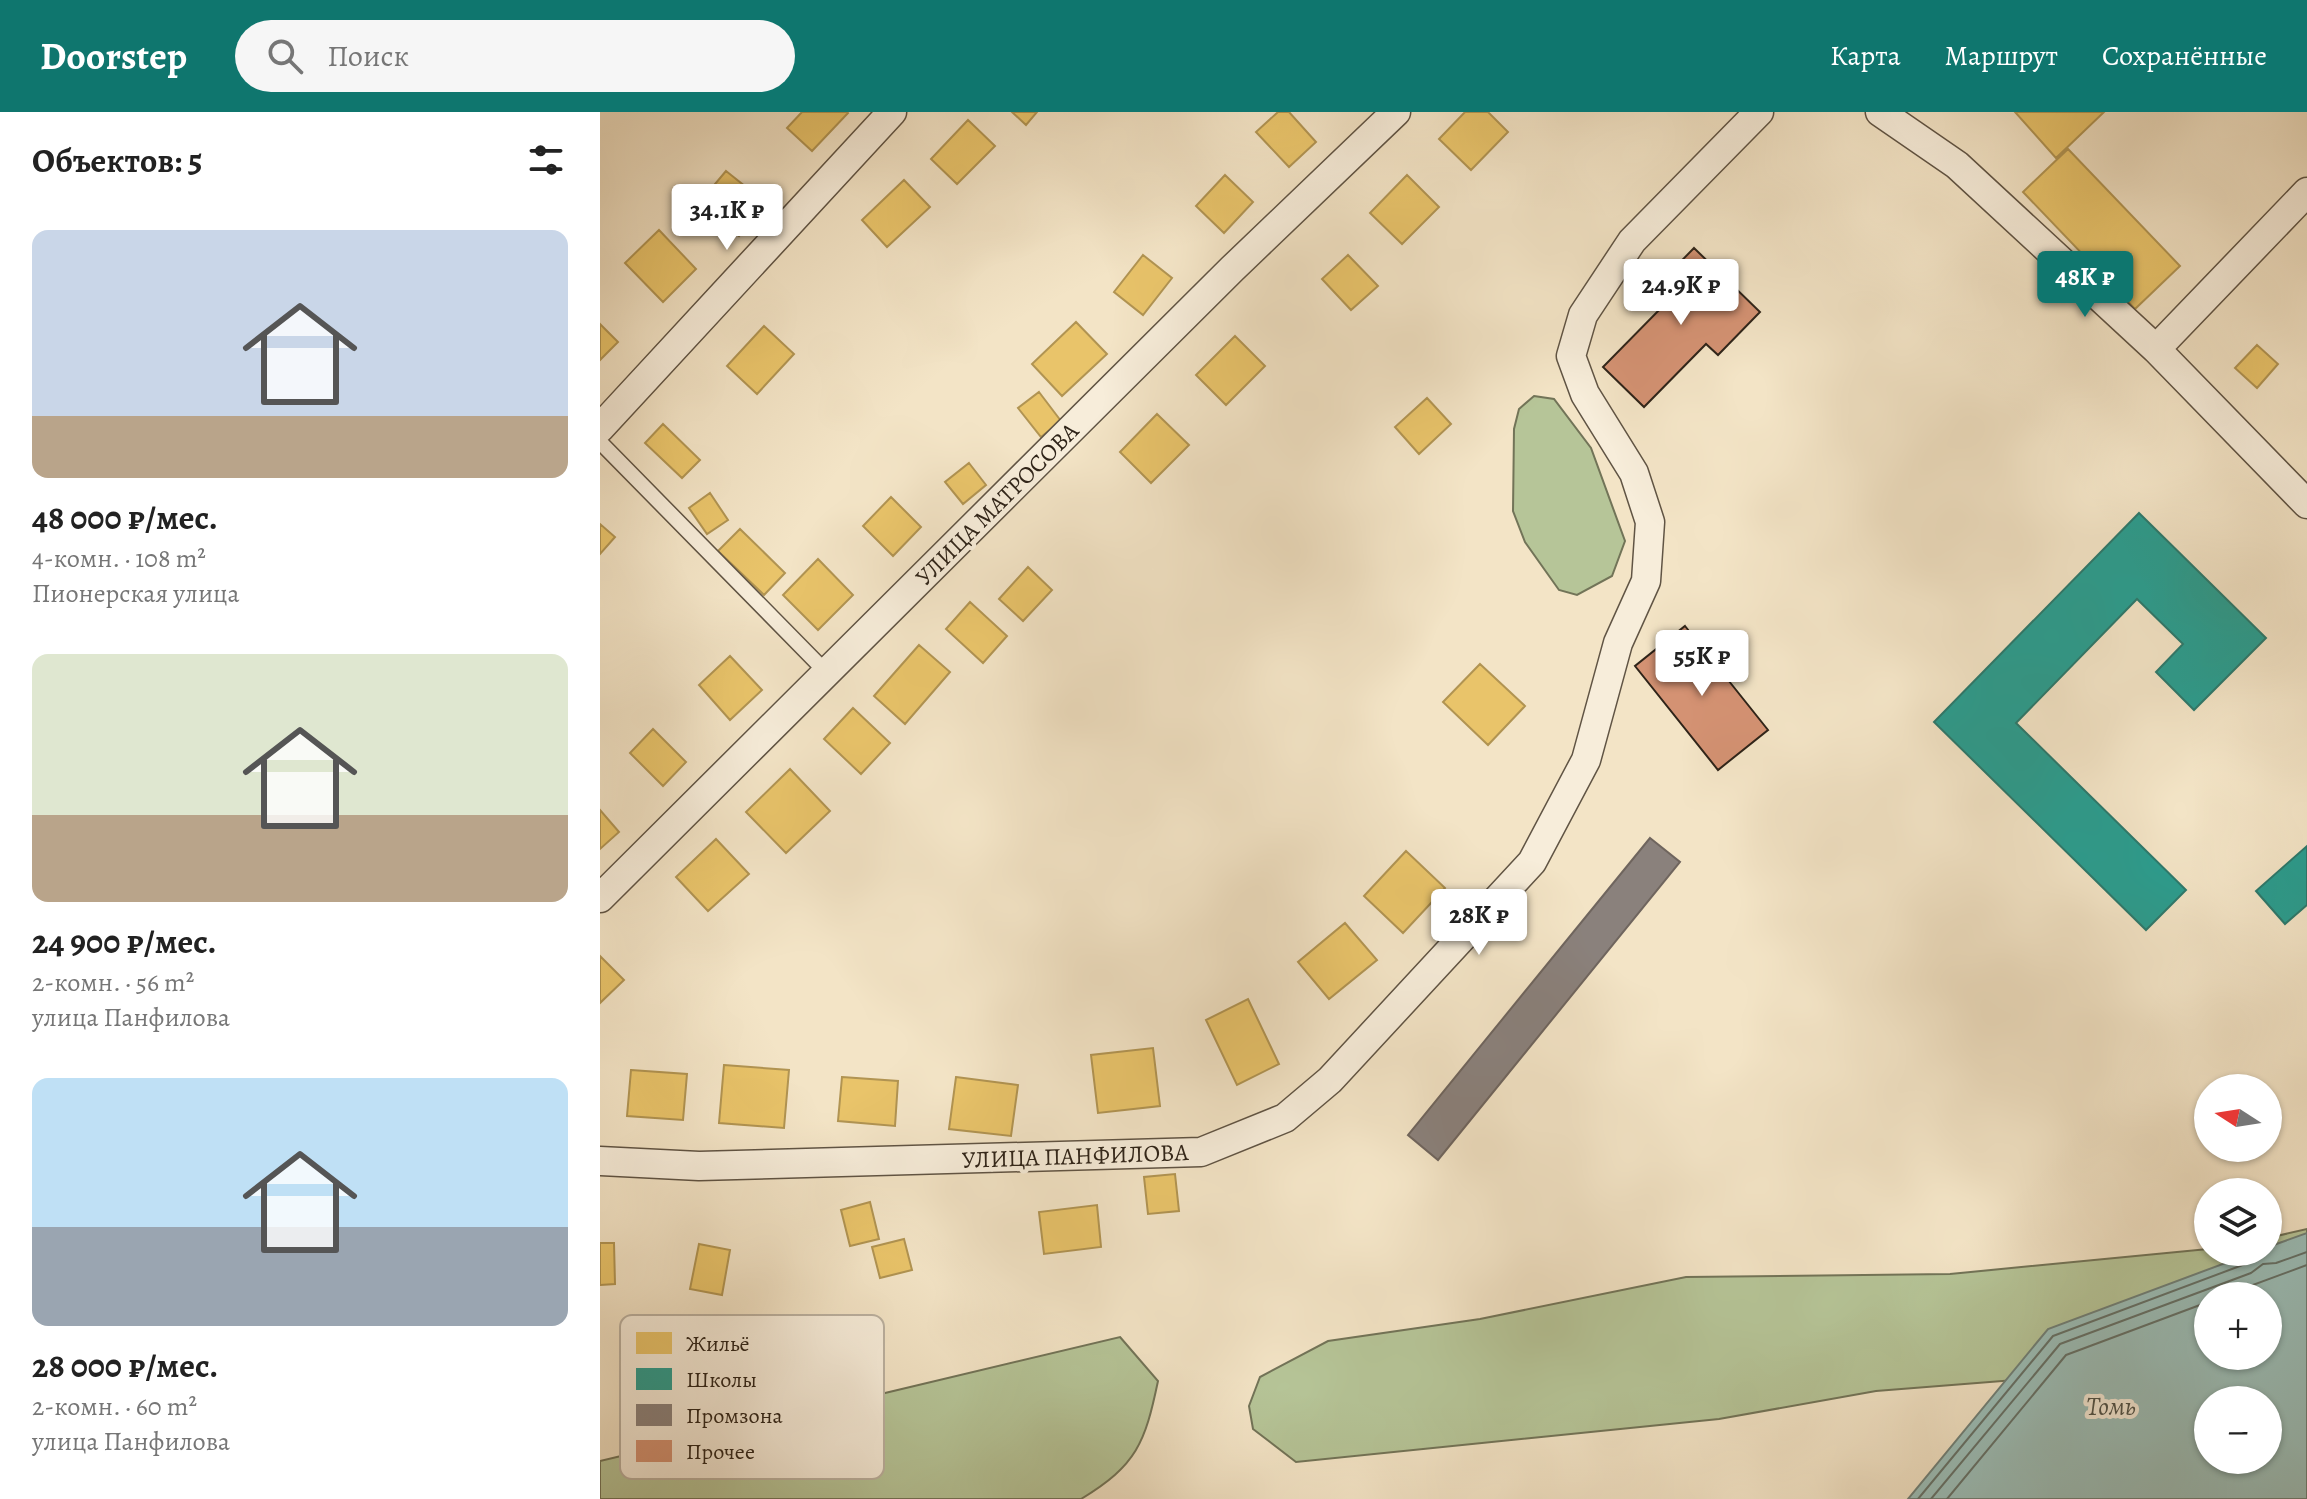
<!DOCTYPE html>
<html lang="ru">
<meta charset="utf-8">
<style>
:root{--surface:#fff;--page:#f6f6f6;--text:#222;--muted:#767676;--accent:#0f766e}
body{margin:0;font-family:Alegreya,serif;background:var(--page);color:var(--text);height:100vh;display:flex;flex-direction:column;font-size:30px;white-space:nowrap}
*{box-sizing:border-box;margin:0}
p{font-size:26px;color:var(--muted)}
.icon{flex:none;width:44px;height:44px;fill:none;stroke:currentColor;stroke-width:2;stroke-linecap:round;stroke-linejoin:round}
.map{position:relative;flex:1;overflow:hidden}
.details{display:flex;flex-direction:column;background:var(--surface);width:600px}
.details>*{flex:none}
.needle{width:52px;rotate:282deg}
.fabs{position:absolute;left:1594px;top:962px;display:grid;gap:16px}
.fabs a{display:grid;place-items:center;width:88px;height:88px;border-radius:50%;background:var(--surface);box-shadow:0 2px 6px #0004;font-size:40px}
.price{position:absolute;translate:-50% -68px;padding:0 18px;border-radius:8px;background:#fff;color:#222;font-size:26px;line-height:52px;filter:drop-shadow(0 2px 4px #0008)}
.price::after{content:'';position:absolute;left:50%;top:48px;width:24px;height:18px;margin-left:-12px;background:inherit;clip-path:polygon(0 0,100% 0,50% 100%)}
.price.on{background:var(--accent);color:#fff}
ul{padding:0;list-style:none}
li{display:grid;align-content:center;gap:16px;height:424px;padding:0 32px}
li span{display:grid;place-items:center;height:248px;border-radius:16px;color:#555}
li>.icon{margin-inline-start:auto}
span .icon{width:144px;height:144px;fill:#fffc;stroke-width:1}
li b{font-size:34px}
h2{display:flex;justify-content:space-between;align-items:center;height:96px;padding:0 32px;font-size:34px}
header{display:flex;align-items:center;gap:48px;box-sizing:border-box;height:112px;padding:0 40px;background:var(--accent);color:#fff}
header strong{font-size:38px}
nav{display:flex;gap:44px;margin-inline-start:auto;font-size:28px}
.search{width:560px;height:72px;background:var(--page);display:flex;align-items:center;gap:20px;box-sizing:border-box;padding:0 28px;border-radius:44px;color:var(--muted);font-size:30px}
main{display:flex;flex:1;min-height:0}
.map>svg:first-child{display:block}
.green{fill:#b6c598;stroke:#727458;stroke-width:2}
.water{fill:#9bbeb8;stroke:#708078;stroke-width:2;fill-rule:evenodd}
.homes{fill:#e9c46a;stroke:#b19452;stroke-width:2}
.schools{fill:#2a9d8f;stroke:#2c796c;stroke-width:2}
.industry{fill:#8a817c;stroke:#6f655e;stroke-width:2}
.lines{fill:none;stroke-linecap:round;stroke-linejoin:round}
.shore{stroke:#657168;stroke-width:2}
.building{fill:#d49273;stroke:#2f2419;stroke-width:2}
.lane-casing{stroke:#605444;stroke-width:17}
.street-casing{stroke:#605444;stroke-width:31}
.lane{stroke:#f7edda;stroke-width:14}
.street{stroke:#f7edda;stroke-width:28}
.labels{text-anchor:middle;stroke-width:8;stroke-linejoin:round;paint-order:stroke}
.street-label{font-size:24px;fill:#2f2419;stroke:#f7edda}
.water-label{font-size:26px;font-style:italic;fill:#4f5249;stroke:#f7edda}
.key{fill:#f7edda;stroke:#bbb1a0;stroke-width:2}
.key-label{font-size:22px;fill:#2f2419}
</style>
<header>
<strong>Doorstep</strong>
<div class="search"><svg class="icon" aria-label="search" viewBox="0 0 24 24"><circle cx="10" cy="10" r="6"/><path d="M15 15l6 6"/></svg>Поиск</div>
<nav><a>Карта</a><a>Маршрут</a><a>Сохранённые</a></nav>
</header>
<main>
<section class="details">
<h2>Объектов: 5<svg class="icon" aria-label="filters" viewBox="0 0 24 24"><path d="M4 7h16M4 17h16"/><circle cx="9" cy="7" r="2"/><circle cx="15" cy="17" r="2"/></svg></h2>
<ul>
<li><span style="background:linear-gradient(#c9d6e8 75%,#b9a48a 0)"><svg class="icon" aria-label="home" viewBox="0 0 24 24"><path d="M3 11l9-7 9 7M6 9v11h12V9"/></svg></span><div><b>48 000 ₽/мес.</b><p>4-комн. · 108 m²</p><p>Пионерская улица</p></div></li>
<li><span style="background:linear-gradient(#dfe7d0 65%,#b9a48a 0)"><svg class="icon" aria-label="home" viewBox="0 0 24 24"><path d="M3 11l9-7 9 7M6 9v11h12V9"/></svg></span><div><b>24 900 ₽/мес.</b><p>2-комн. · 56 m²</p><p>улица Панфилова</p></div></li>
<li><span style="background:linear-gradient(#bfe0f5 60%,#9aa5b1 0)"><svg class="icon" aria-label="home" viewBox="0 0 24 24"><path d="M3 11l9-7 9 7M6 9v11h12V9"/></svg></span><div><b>28 000 ₽/мес.</b><p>2-комн. · 60 m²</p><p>улица Панфилова</p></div></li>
</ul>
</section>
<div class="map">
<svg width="1707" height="1387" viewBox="0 0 1707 1387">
<rect width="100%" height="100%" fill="#f3e4c6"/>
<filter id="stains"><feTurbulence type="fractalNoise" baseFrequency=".0025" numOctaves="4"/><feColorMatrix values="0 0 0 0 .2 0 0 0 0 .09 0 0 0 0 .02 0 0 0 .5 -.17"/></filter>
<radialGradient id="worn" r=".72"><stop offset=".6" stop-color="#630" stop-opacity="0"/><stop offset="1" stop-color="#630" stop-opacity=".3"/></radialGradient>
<path class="green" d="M934,284l20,3 37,49 34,93 -13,35 -35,19 -18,-5 -34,-48 -12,-31 1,-82 5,-20z
M1707,1117v83l-39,-16h-60l-68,74 -264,21 -157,28 -423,43 -43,-33 -4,-23 11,-29 68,-36 152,-22 206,-42 264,-3 258,-25 60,3v-14z
M520,1225l38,44c-13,62 -21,84 -77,118h-481v-38z"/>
<path class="water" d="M1707,1121v266h-399l140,-170 207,-77h13v-5zM1608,1184h60v60h-60zM1608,1288h60v60h-60z"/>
<path class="homes" d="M202,0h45l1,1 -36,38 -25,-23z
M412,0h25l-11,13z
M678,0h11l27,30 -27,25 -33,-35z
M865,0h23l20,20 -37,38 -32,-31z
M1415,0h89l-48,46z
M368,8l27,26 -38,38 -26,-25z
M1468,37l112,117 -45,43 -112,-117z
M126,59l40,32 -27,33 -40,-33z
M625,63l28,27 -29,31 -28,-27z
M807,63l32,32 -37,37 -32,-31z
M304,68l26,27 -43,40 -25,-27z
M59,118l37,39 -33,33 -38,-39z
M543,143l29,23 -29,37 -29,-23z
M748,143l30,31 -27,24 -29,-31z
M476,210l31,32 -45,42 -30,-32z
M0,212l18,18 -18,18z
M164,214l30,28 -37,40 -30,-28z
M635,224l30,30 -39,39 -30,-30z
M1657,233l21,19 -21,24 -22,-20z
M439,280l22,29 -20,16 -23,-29z
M827,286l24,26 -32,30 -24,-27z
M557,302l32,31 -38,38 -31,-31z
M63,312l37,36 -18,18 -37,-35z
M369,351l17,22 -23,19 -18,-22z
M110,381l18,27 -21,14 -18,-26z
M291,385l30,30 -28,29 -30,-30z
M0,412l15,13 -15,17z
M140,417l45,44 -21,22 -46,-44z
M218,447l35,36 -35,35 -35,-35z
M428,455l24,23 -29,31 -24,-22z
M370,490l37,34 -24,27 -37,-34z
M319,533l31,27 -45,52 -31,-28z
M130,544l32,34 -32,30 -31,-35z
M880,552l45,42 -37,39 -45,-43z
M253,596l37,35 -29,31 -37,-35z
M53,617l33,33 -23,24 -33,-33z
M190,657l40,42 -44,42 -40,-41z
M0,698l19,22 -19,17z
M116,727l33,35 -41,37 -32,-34z
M806,739l39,37 -42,45 -39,-37z
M745,811l32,37 -48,39 -31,-37z
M0,844l24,24 -24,23z
M648,887l31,65 -42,21 -31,-65z
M553,936l7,58 -62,7 -7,-58z
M124,953l65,5 -5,58 -65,-5z
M31,958l56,4 -4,46 -56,-4z
M242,965l56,4 -3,45 -57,-5z
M356,965l62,8 -7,51 -62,-7z
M575,1062l4,37 -31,3 -4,-37z
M270,1090l9,37 -29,7 -9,-36z
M497,1093l4,42 -57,7 -5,-42z
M304,1127l8,31 -32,8 -8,-31z
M0,1131h14l1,41 -15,1z
M99,1132l31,6 -8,45 -32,-6z"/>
<path class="schools" d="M1539,401l127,125 -72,72 -38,-38 27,-28 -46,-45 -121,124 170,167 -40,40 -212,-208z
M1707,734v59l-22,19 -29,-33z"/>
<path class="industry" d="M1050,726l30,24 -242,298 -30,-25z"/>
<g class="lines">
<path class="shore" d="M1623,1184l84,-31
M1318,1387l135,-163 195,-73 6,-11
M1331,1387l129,-155 191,-71 12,-9 13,-1 31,-11
M1347,1387l119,-144 142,-53"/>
</g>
<path class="building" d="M1094,136l66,64 -42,43 -12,-11 -62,63 -41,-40 63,-64 -13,-13z
M1085,514l83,104 -50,40 -83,-104z"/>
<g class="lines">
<g class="lane-casing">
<path id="lane" d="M0,330l228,232"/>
</g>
<g class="street-casing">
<path id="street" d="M1280,0l77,53 199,184 151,155
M1556,237l151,-157
M0,316l292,-316
M0,786l632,-629 164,-157
M0,1049l99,5 502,-14 84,-34 45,-38 202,-218 54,-102 32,-117 28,-62 4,-59 -16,-49 -49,-79 -14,-38 12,-41 49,-74 127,-129"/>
</g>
<use href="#lane" class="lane"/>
<use href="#street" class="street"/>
</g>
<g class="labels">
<g class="street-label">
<text transform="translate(397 392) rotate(-45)" y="8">УЛИЦА МАТРОСОВА</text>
<text transform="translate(475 1044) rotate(-2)" y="8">УЛИЦА ПАНФИЛОВА</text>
</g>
<g class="water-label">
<text x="1511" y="1303">Томь</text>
</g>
</g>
<rect x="20" y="1203" width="264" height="164" rx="12" class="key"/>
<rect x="36" y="1220" width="36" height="22" fill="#e9c46a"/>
<rect x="36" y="1256" width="36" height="22" fill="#2a9d8f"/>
<rect x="36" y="1292" width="36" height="22" fill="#8a817c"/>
<rect x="36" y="1328" width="36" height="22" fill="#d49273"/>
<g class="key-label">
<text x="86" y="1239">Жильё</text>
<text x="86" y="1275">Школы</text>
<text x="86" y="1311">Промзона</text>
<text x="86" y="1347">Прочее</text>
</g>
<rect width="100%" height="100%" filter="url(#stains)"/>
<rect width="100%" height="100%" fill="url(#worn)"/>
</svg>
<div class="fabs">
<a><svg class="needle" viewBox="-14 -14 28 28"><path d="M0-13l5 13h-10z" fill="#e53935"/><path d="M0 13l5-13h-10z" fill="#767676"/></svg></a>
<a><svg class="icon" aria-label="layers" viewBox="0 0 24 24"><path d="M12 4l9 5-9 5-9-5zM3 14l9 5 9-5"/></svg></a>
<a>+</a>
<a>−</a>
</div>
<b class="price" style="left:127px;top:140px">34.1K ₽</b>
<b class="price on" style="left:1485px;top:207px">48K ₽</b>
<b class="price" style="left:1081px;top:215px">24.9K ₽</b>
<b class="price" style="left:1102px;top:586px">55K ₽</b>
<b class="price" style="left:879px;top:845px">28K ₽</b>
</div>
</main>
